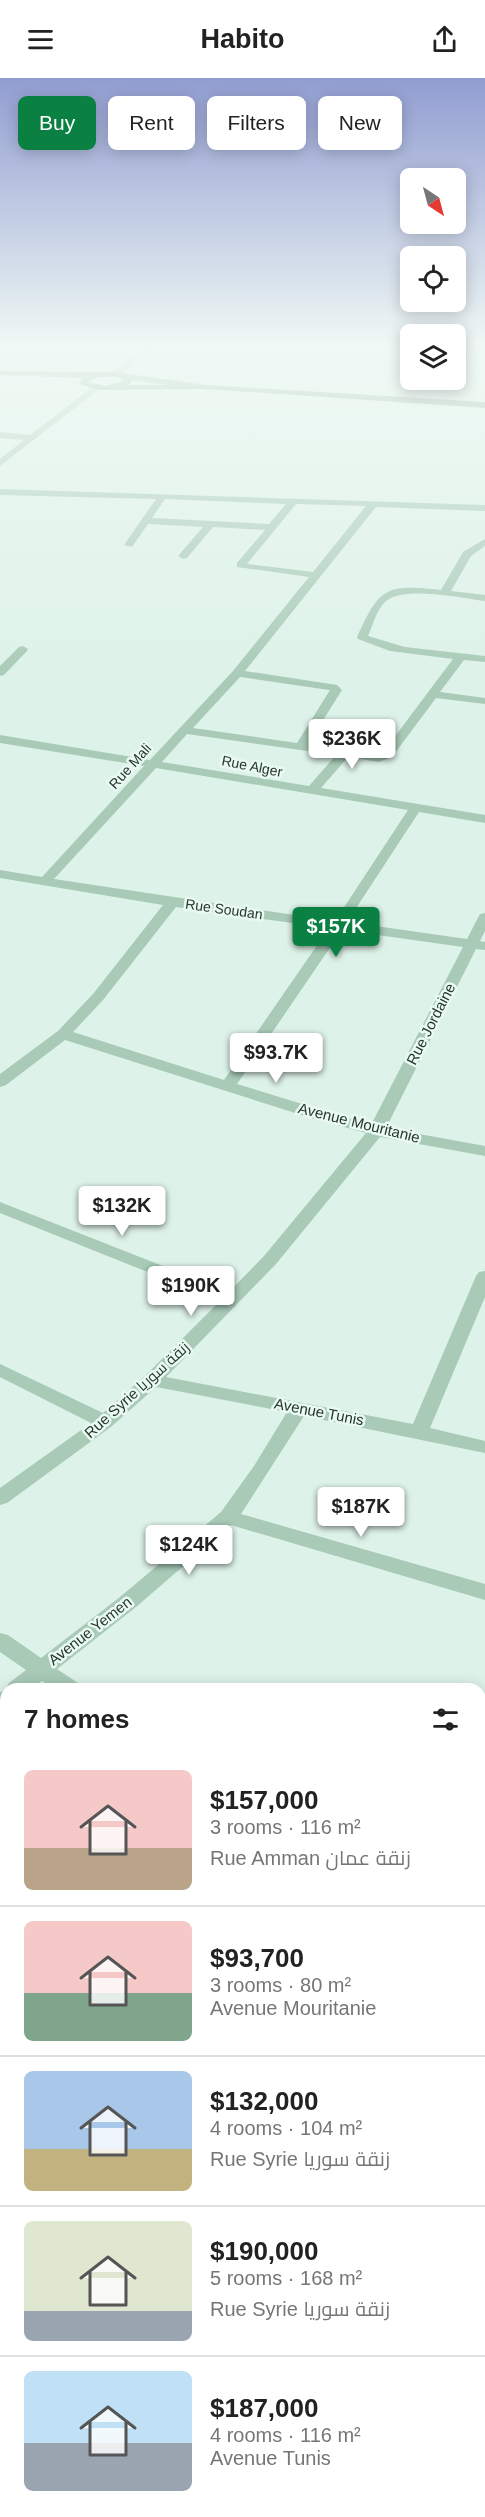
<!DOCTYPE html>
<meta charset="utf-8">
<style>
:root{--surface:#fff;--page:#f2f2f2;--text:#222;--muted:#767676;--line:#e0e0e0;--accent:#0b8043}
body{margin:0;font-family:Helvetica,Cairo,sans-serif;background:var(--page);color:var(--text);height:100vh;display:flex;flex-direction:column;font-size:22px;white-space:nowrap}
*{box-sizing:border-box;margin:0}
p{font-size:20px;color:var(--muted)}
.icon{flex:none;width:33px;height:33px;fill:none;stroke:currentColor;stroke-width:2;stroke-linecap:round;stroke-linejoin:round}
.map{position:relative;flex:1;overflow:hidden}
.side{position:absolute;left:0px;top:1605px;width:486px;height:834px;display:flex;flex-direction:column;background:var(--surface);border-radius:18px 18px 0 0;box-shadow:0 3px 15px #0003}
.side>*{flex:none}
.banner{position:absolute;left:18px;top:18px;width:450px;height:54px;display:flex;gap:12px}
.needle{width:39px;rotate:144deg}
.buttons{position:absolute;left:400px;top:90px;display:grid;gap:12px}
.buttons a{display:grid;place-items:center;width:66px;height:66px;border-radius:9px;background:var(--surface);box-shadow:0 3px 15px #0003;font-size:30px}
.price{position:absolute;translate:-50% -51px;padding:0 14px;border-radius:6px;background:#fff;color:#222;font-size:20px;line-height:39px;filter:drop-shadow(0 2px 3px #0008)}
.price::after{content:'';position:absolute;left:50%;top:36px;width:18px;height:14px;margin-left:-9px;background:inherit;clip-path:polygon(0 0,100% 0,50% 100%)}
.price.active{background:var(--accent);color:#fff}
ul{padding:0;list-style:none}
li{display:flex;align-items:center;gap:18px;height:150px;padding:0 24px}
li+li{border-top:2px solid var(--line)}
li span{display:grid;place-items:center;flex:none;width:168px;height:120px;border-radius:9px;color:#555}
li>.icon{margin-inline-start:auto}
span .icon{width:72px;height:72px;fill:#fffc;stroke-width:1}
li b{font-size:26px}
h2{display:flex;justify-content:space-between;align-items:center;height:72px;padding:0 24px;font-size:26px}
.tag{padding:0 21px;border-radius:9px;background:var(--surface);box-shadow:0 3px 15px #0003;font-size:21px;line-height:54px}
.tag.active{background:var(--accent);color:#fff}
header{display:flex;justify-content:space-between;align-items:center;height:78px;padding:0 24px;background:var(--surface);font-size:27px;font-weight:700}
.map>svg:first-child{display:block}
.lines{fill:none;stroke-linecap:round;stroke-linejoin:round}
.street{fill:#a8cab7;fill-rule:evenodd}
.secondary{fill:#7a9e86;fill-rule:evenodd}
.labels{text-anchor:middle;stroke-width:5;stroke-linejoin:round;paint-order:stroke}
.far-street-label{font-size:14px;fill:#28372d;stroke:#e9faf2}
.street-label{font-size:15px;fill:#28372d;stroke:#e9faf2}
</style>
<header><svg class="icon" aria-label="menu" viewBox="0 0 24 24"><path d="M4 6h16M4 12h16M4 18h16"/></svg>Habito<svg class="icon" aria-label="share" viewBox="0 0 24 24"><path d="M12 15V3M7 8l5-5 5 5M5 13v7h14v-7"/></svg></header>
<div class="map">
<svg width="485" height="2439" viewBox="0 0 485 2439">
<rect width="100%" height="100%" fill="#ddf2e8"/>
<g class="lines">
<path class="street" d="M153,266h9l-46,33h-6v-4z
M95,307l7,2 -102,79v-7l24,-19 -24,-2v-6l30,3z
M0,411l485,16v6l-109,-4 -131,164 92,14 5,5 -34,54 70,10 6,-3 69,-92 -63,-8 -32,-12 -1,-2c23,-50 28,-53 84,-47l22,-38 22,-13v7l-14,10 -20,35 34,4v6c-23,-3 -83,-16 -100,1 -9,9 -12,23 -17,34l37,11 80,9v6l-21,-2 -24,32 45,6v6l-49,-6 -44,59 -13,5 -31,-5 -27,31 164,27v8l-66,-11 -72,110 120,17 13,-25 5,-1v18l-5,10 5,1v8l-9,-1 -90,179 99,18v10l-105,-19 -104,127 -110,113 247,47 63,-148 3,-4 6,-1v26l-55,131 55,13v12l-181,-37 -63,98 244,70v16l-254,-75 -95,82 -79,62 21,14 3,6h-27l-12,-8 -10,8h-26l3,-6 17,-13 -26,-18v-19l8,2 33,23 79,-61 101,-85 33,-46 33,-54 -131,-25 -44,39 -105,77 -7,2v-17l91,-65 -91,-46v-13l103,49 42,-37 75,-75 -220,-88v-11l229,90 35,-36 102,-123 -55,-15 -246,-78 -59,45 -6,2v-13l58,-43 35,-37 70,-89 -163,-27v-8l42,7 102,-111 -144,-23v-8l150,25 83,-89 76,-94 -72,-10v-4l28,-33 -52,-3 -26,31 -4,1 -5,-3 25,-29 -55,-3 -16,23 -8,-2 32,-46 -156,-4zM165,421l121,5 -17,20 -117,-6zM296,426l70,2 -53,66 -66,-8zM240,599l89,13h1l-33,53 -104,-15zM187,656l149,21 -27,31 -147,-24zM156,690l252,42 -73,111 -281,-42zM176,829l153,21 -105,152 -151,-48 30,-32zM342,852l121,17 -92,178 -134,-41z
M23,568l5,3 -1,2 -23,24 -4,1v-10l19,-19z
M6,1612v20l-6,1v-19z
M485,1709v31l-5,1v-31z
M0,1798l6,2v23l-6,-2z
M485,1981v25l-5,2v-25z
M6,2021v25l-6,2v-25z
M0,2125l6,2v30l-6,-2z
M6,2309v32l-6,2v-31z"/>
<path class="secondary" d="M0,293l113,1 93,13 279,17v6l-279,-19 -107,1 -20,-6 3,-6 -82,-3zM117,299l7,4 -19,5 -18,-4 11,-5zM132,302l35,5h-38z"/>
</g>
<linearGradient id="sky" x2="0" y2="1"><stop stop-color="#919dd1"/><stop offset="0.44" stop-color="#f0f9f5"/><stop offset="1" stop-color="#f0f9f5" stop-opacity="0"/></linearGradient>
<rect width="485" height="607" fill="url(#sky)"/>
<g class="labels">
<g class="far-street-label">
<text transform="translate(130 688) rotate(-48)" y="5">Rue Mali</text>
<text transform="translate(252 688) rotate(11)" y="5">Rue Alger</text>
<text transform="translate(224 831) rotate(8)" y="5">Rue Soudan</text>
</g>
<g class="street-label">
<text transform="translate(431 946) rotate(-63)" y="5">Rue Jordaine</text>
<text transform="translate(359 1045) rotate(14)" y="5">Avenue Mouritanie</text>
<text transform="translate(137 1312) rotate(-42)" y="5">Rue Syrie زنقة سوريا</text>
<text transform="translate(319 1334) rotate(11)" y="5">Avenue Tunis</text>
<text transform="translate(90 1553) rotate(-38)" y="5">Avenue Yemen</text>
</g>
</g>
</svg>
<div class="buttons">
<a><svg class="needle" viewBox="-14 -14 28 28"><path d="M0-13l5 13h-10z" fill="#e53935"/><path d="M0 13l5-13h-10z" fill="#767676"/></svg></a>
<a><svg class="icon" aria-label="locate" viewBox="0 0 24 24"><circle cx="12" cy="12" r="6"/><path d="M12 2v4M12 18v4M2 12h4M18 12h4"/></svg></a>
<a><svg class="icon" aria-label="layers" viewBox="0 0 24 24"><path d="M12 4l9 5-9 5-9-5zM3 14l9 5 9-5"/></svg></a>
</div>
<b class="price" style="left:352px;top:692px">$236K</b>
<b class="price active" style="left:336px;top:880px">$157K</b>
<b class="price" style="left:276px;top:1006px">$93.7K</b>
<b class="price" style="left:122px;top:1159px">$132K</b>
<b class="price" style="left:191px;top:1239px">$190K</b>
<b class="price" style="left:361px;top:1460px">$187K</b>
<b class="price" style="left:189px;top:1498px">$124K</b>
<div class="banner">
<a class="tag active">Buy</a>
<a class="tag">Rent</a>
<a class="tag">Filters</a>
<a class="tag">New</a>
</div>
<section class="side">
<h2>7 homes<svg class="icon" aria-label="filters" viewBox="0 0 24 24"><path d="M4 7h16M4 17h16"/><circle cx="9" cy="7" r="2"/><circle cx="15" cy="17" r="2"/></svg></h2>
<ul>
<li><span style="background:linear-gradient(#f6c9c9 65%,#b9a48a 0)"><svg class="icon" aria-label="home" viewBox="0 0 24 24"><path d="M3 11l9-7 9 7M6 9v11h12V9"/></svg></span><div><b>$157,000</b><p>3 rooms · 116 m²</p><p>Rue Amman زنقة عمان</p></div></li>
<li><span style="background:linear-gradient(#f6c9c9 60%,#7fa58c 0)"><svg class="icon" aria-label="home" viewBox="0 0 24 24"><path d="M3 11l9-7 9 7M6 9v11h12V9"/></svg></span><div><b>$93,700</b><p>3 rooms · 80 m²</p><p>Avenue Mouritanie</p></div></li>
<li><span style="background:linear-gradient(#a9c7e8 65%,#c2b280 0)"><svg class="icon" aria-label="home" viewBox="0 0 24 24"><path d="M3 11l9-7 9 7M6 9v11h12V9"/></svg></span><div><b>$132,000</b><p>4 rooms · 104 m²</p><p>Rue Syrie زنقة سوريا</p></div></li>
<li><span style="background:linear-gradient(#dfe7d0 75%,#9aa5b1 0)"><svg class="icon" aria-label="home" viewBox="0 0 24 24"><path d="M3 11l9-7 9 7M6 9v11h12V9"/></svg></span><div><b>$190,000</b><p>5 rooms · 168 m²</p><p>Rue Syrie زنقة سوريا</p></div></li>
<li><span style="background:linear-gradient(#bfe0f5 60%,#9aa5b1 0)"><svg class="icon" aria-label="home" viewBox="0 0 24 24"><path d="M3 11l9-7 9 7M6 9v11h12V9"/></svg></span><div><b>$187,000</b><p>4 rooms · 116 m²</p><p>Avenue Tunis</p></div></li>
</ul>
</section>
</div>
